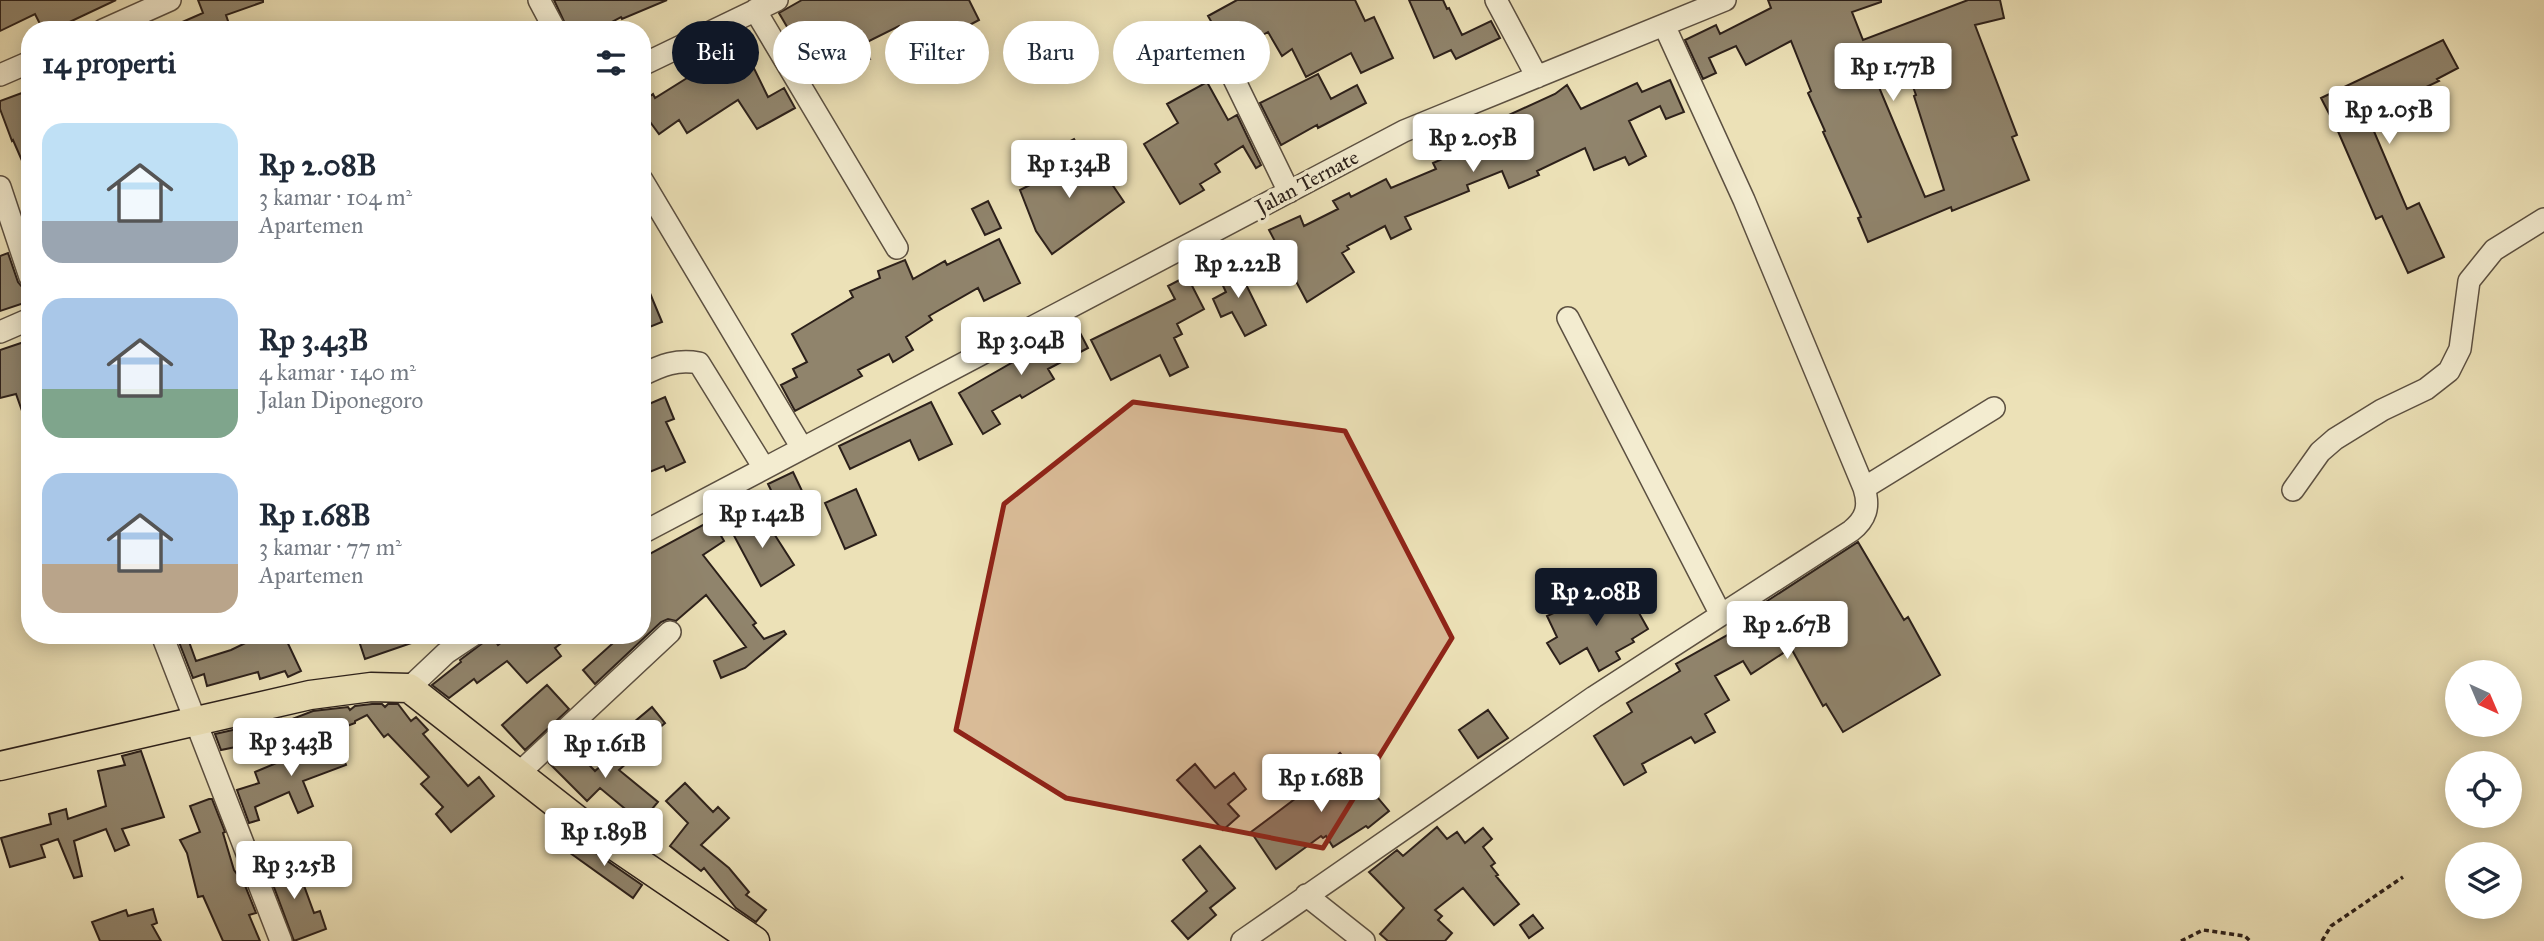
<!DOCTYPE html>
<html lang="id">
<meta charset="utf-8">
<style>
:root{--surface:#fff;--page:#f2f2f3;--text:#1f2937;--muted:#747a83;--accent:#111827}
body{margin:0;font-family:"IM FELL Great Primer",serif;background:var(--page);color:var(--text);height:100vh;display:flex;flex-direction:column;font-size:26px;white-space:nowrap}
*{box-sizing:border-box;margin:0}
p{font-size:23px;color:var(--muted)}
.icon{flex:none;width:38px;height:38px;fill:none;stroke:currentColor;stroke-width:2;stroke-linecap:round;stroke-linejoin:round}
.map{position:relative;flex:1;overflow:hidden}
.sheet{position:absolute;left:21px;top:21px;width:630px;height:623px;display:flex;flex-direction:column;background:var(--surface);border-radius:28px;box-shadow:0 4px 18px #0003}
.sheet>*{flex:none}
.banner{position:absolute;left:672px;top:21px;width:665px;height:63px;display:flex;gap:14px}
.needle{width:46px;rotate:136deg}
.controls{position:absolute;left:2445px;top:660px;display:grid;gap:14px}
.controls a{display:grid;place-items:center;width:77px;height:77px;border-radius:50%;background:var(--surface);box-shadow:0 4px 18px #0003;font-size:35px}
.price{position:absolute;translate:-50% -60px;padding:0 16px;border-radius:7px;background:#fff;color:#222;font-size:23px;line-height:46px;filter:drop-shadow(0 2px 4px #0008)}
.price::after{content:'';position:absolute;left:50%;top:42px;width:21px;height:16px;margin-left:-10px;background:inherit;clip-path:polygon(0 0,100% 0,50% 100%)}
.price.on{background:var(--accent);color:#fff}
ul{padding:0;list-style:none}
li{display:flex;align-items:center;gap:21px;height:175px;padding:0 21px}
li span{display:grid;place-items:center;flex:none;width:196px;height:140px;border-radius:21px;color:#555}
li>.icon{margin-inline-start:auto}
span .icon{width:84px;height:84px;fill:#fffc;stroke-width:1}
li b{font-size:30px}
h2{display:flex;justify-content:space-between;align-items:center;height:84px;padding:0 21px;font-size:30px}
.chip{padding:0 24px;border-radius:32px;background:var(--surface);box-shadow:0 4px 18px #0003;font-size:24px;line-height:63px}
.chip.on{background:var(--accent);color:#fff}
.map>svg:first-child{display:block}
.building{fill:#90846c;stroke:#2c201a;stroke-width:2;fill-rule:evenodd}
.lines{fill:none;stroke-linecap:round;stroke-linejoin:round}
.minor-casing{stroke:#5c5041;stroke-width:24}
.major-casing{stroke:#2c201a;stroke-width:31}
.path{stroke:#2c201a;stroke-width:3.5;stroke-dasharray:5 3.5;stroke-linecap:butt}
.minor{stroke:#f3ecd0;stroke-width:21}
.major{stroke:#ece1b7;stroke-width:28}
.marked{fill:#8f2418;fill-opacity:0.2;stroke:#8f2418;stroke-width:5;stroke-linejoin:round}
.labels{text-anchor:middle;stroke-width:7;stroke-linejoin:round;paint-order:stroke}
.street-label{font-size:21px;fill:#2c201a;stroke:#f3ecd0}
</style>
<div class="map">
<svg width="2544" height="941" viewBox="0 0 2544 941">
<rect width="100%" height="100%" fill="#ece1b7"/>
<filter id="stains"><feTurbulence type="fractalNoise" baseFrequency=".00286" numOctaves="4"/><feColorMatrix values="0 0 0 0 .2 0 0 0 0 .09 0 0 0 0 .02 0 0 0 .5 -.17"/></filter>
<radialGradient id="worn" r=".72"><stop offset=".6" stop-color="#630" stop-opacity="0"/><stop offset="1" stop-color="#630" stop-opacity=".3"/></radialGradient>
<path class="building" d="M0,0h116l-53,25 2,5h-22l-8,-16 -35,17z
M198,0h65v2l-37,13 4,12 -8,3h-58l39,-17z
M554,0h113l-45,19 -1,-2 -24,13h-29z
M802,0h167l10,20 -64,34 -16,-28 -36,18 7,15 -20,9 -6,-14 -32,23 -23,-38 4,-2 -14,-24z
M1237,0h118l10,21 9,-4 19,41 -32,15 -10,-20 -45,24 -14,-28 -10,7 -14,-24 -44,25 -9,-18 5,-2 -12,-21z
M1409,0h34l4,9 2,-1 13,27 29,-14 9,17 -44,21 -5,-9 -17,8z
M1768,0h113v2l-29,10 11,28 105,-40h32l4,18 -29,7 42,110 -5,2 17,43 -77,31 -1,-4 -83,35 -10,-24 3,-1 -38,-85 2,-1 -17,-38 3,-2 -20,-50 -45,24 -10,-19 -27,12 7,15 -13,6 -18,-39 31,-15 4,9 51,-26zM1899,49l17,46 -2,1 30,94 -19,7 -57,-136z
M2443,40l15,28 -21,11 2,2 -72,34 40,94 12,-6 25,54 -36,16 -26,-57 -6,3 -39,-90 -16,-31z
M741,42l27,55 16,-9 11,20 -38,21 -19,-29 -51,33 -8,-13 -20,14 -17,-23v-9l11,-8 2,4 64,-40 -2,-4z
M1318,74l13,25 26,-14 9,18 -48,25 -1,-3 -36,20 -21,-42z
M1670,80l14,32 -18,7 -6,-13 -31,15 17,35 -17,9 -4,-8 -31,13 -9,-22 -48,23 2,4 -30,13 -7,-17 -35,14 2,6 -64,26 6,12 -20,10 -6,-13 -38,20 2,3 -7,4 12,19 -47,30 -38,-72 31,-14 4,10 34,-17 -5,-8 16,-8 2,4 35,-18 5,9 45,-19 -3,-6 39,-17 -5,-12 88,-40 12,-9 14,24 56,-26 5,9z
M1207,82l21,38 9,-5 24,50 -5,3 -13,-22 -28,18 5,8 -20,12 4,6 -24,14 -36,-60 34,-21 -11,-19z
M30,90v89l-17,-39 -1,1 -12,-32v-8z
M1074,139l20,38 9,-6 21,31 -72,52 -16,-23 -16,-41 49,-25 -10,-18z
M988,201l13,27 -16,7 -13,-26z
M999,239l21,44 -36,18 -6,-13 -49,28 3,4 -26,17 7,13 -20,12 -4,-8 -31,16 4,6 -67,35 -14,-26 16,-8 -4,-8 14,-7 -15,-28 61,-37 -3,-6 30,-13 -2,-7 27,-11 8,19 32,-18 2,4z
M8,253l10,29 4,5 8,3v11l-30,10v-55z
M1234,260l32,65 -21,11 -13,-24 -11,5 -8,-18 13,-7 -11,-23z
M642,274l20,48 -20,8z
M1187,276l17,33 -27,15 5,10 -8,4 14,29 -18,9 -10,-21 -49,25 -20,-40 84,-41 -7,-13z
M1075,323l13,25 -40,21 6,10 -32,19 -2,-3 -28,16 8,13 -17,10 -24,-41 94,-54 -2,-4z
M30,340v85h-3l-11,-31 -16,4v-48z
M665,397l9,22 -8,3 19,40 -19,9 -2,-5 -22,9v-68z
M931,402l21,42 -33,16 -9,-20 -60,29 -11,-23z
M793,472l10,21 -25,12 -10,-21z
M856,489l20,46 -31,14 -20,-46z
M762,515l32,50 -33,21 -29,-54z
M712,520l12,21 -21,14 53,68 -3,2 11,14 20,-8 2,3 -41,34 -24,10 -7,-17 32,-14 -40,-52 -30,26 -8,-2 -7,3 -66,62 -12,-14 39,-35h20v-77z
M1858,542l46,78 4,-3 32,58 -97,57 -17,-28 -3,2 -32,-58 -40,26 -8,-13 -28,15 14,24 -24,14 10,18 -20,11 -4,-6 -49,27 4,8 -22,13 -30,-49 38,-24 -5,-9 53,-32 -4,-7 69,-39 -4,-7z
M1600,587l6,12 19,-11 23,41 -16,10 2,3 -18,10 4,7 -21,12 -12,-23 -27,16 -13,-21 10,-6 -10,-21 38,-17z
M262,635h22l17,36 -13,6 -3,-6 -25,8 -2,-7 -51,14 -3,-12 -11,4 -14,-36 9,-3 8,22 35,-11z
M357,635h69v3l-61,21z
M511,635h61l-17,13 6,8 -34,27 -20,-22 -30,22 -3,-4 -25,19 -17,-13 29,-23 -1,-2 32,-24 6,9z
M547,685l22,24 -44,41 -23,-25z
M372,704h10l3,3 3,-3h10l13,17 5,-4 12,13 -5,4 45,52 11,-9 15,19 -43,36 -15,-18 7,-7 -22,-23 8,-7 -41,-43 -4,3 -17,-22 -12,6v2l-24,9 -3,-4 -107,22 -6,-16 66,-15 1,4 31,-12 35,-4 2,3 5,-4z
M652,707l13,16 -25,21 -13,-16z
M1488,710l20,28 -30,20 -19,-28z
M336,738l10,27 -43,16 10,25 -15,7 -9,-21 -34,15 4,13 -10,3 -12,-33 22,-7 -4,-11z
M627,743l10,11 -18,16 39,32 -17,20 -41,-34 -13,13 -38,-38 20,-19 26,27z
M141,751l23,66 -42,12 7,16 -14,6 -9,-22 -32,12 8,35 -8,2 -16,-39 -17,6 4,12 -35,10 -9,-29 50,-14 -2,-10 17,-5 2,10 38,-13 -8,-35 27,-6 -3,-9z
M1340,753l49,58 -21,17 -2,-2 -33,21 -7,-11 -3,2 -2,-2 -45,33 -25,-37 57,-43 15,-13 -5,-5z
M1195,764l20,24 19,-15 12,16 -18,15 11,12 -16,14 -46,-50z
M685,783l28,29 5,-5 11,11 -28,27 28,23 20,24 -3,3 20,15 -10,12 -20,-14 -32,-40 -3,3 -31,-25 18,-23 -22,-22z
M209,799h3l13,33 -2,1 11,37 3,4 3,-1 16,40 -7,2 11,26h-37l-20,-45 -5,1 -11,-44 -7,-13 20,-8 -10,-26z
M1437,827l10,12 10,-7 8,11 18,-15 9,11 -9,8 12,16 -4,3 7,9 -2,1 23,28 -25,21 -31,-37 -28,22 7,6 -4,4 14,13 -7,8h-57l-8,-7 24,-26 -35,-36 28,-22 6,6z
M574,838l68,47 -9,13 -67,-48z
M1200,846l35,42 -25,20 6,7 -28,24 -16,-18 35,-30 -24,-31z
M285,856l10,29 8,-2 11,30 6,-2 6,18 -32,12 -29,-78z
M153,909l4,14 -5,2 9,16h-61l-8,-19 34,-12 2,6z
M1533,915l10,13 -14,10 -9,-13z"/>
<g class="lines">
<g class="minor-casing">
<path id="minor" d="M539,0l16,30
M1496,0l41,77
M755,10l142,238
M103,30l67,-30
M642,65l135,-65
M0,75l30,-13
M1232,75l57,117
M642,180l160,268
M0,187l30,90
M1568,318l153,297
M0,332l30,-13
M642,375c20,-10 35,-16 57,-12l65,105
M1864,488l130,-80
M2293,490l27,-38 15,-13 47,-29 44,-21 23,-18 11,-22 9,-68 25,-31 50,-31
M642,533l762,-402 321,-131
M162,635l119,306
M409,688l37,-35 27,-18
M518,774l152,-142
M1306,895l58,46
M1242,941l352,-244 257,-166c15,-12 19,-24 13,-43l-120,-288 -80,-175"/>
</g>
<g class="major-casing">
<path id="major" d="M0,766l310,-71 61,-8 38,1 172,135 174,118"/>
</g>
<path class="path" d="M2181,941l22,-11 42,6 5,5
M2322,941l9,-15 72,-49"/>
<use href="#minor" class="minor"/>
<use href="#major" class="major"/>
</g>
<path class="marked" d="M1133,402l212,29 107,207 -129,210 -257,-50 -110,-68 48,-226z"/>
<g class="labels">
<g class="street-label">
<text transform="translate(1307 182) rotate(-28)" y="7">Jalan Ternate</text>
</g>
</g>
<rect width="100%" height="100%" filter="url(#stains)"/>
<rect width="100%" height="100%" fill="url(#worn)"/>
</svg>
<div class="controls">
<a><svg class="needle" viewBox="-14 -14 28 28"><path d="M0-13l5 13h-10z" fill="#e53935"/><path d="M0 13l5-13h-10z" fill="#747a83"/></svg></a>
<a><svg class="icon" aria-label="locate" viewBox="0 0 24 24"><circle cx="12" cy="12" r="6"/><path d="M12 2v4M12 18v4M2 12h4M18 12h4"/></svg></a>
<a><svg class="icon" aria-label="layers" viewBox="0 0 24 24"><path d="M12 4l9 5-9 5-9-5zM3 14l9 5 9-5"/></svg></a>
</div>
<b class="price" style="left:1893px;top:103px">Rp 1.77B</b>
<b class="price" style="left:2389px;top:146px">Rp 2.05B</b>
<b class="price" style="left:1473px;top:174px">Rp 2.05B</b>
<b class="price" style="left:1069px;top:200px">Rp 1.34B</b>
<b class="price" style="left:1238px;top:300px">Rp 2.22B</b>
<b class="price" style="left:1021px;top:377px">Rp 3.04B</b>
<b class="price" style="left:762px;top:550px">Rp 1.42B</b>
<b class="price on" style="left:1596px;top:628px">Rp 2.08B</b>
<b class="price" style="left:1787px;top:661px">Rp 2.67B</b>
<b class="price" style="left:291px;top:778px">Rp 3.43B</b>
<b class="price" style="left:605px;top:780px">Rp 1.61B</b>
<b class="price" style="left:1321px;top:814px">Rp 1.68B</b>
<b class="price" style="left:604px;top:868px">Rp 1.89B</b>
<b class="price" style="left:294px;top:901px">Rp 3.25B</b>
<div class="banner">
<a class="chip on">Beli</a>
<a class="chip">Sewa</a>
<a class="chip">Filter</a>
<a class="chip">Baru</a>
<a class="chip">Apartemen</a>
</div>
<section class="sheet">
<h2>14 properti<svg class="icon" aria-label="filters" viewBox="0 0 24 24"><path d="M4 7h16M4 17h16"/><circle cx="9" cy="7" r="2"/><circle cx="15" cy="17" r="2"/></svg></h2>
<ul>
<li><span style="background:linear-gradient(#bfe0f5 70%,#9aa5b1 0)"><svg class="icon" aria-label="home" viewBox="0 0 24 24"><path d="M3 11l9-7 9 7M6 9v11h12V9"/></svg></span><div><b>Rp 2.08B</b><p>3 kamar · 104 m²</p><p>Apartemen</p></div></li>
<li><span style="background:linear-gradient(#a9c7e8 65%,#7fa58c 0)"><svg class="icon" aria-label="home" viewBox="0 0 24 24"><path d="M3 11l9-7 9 7M6 9v11h12V9"/></svg></span><div><b>Rp 3.43B</b><p>4 kamar · 140 m²</p><p>Jalan Diponegoro</p></div></li>
<li><span style="background:linear-gradient(#a9c7e8 65%,#b9a48a 0)"><svg class="icon" aria-label="home" viewBox="0 0 24 24"><path d="M3 11l9-7 9 7M6 9v11h12V9"/></svg></span><div><b>Rp 1.68B</b><p>3 kamar · 77 m²</p><p>Apartemen</p></div></li>
</ul>
</section>
</div>
